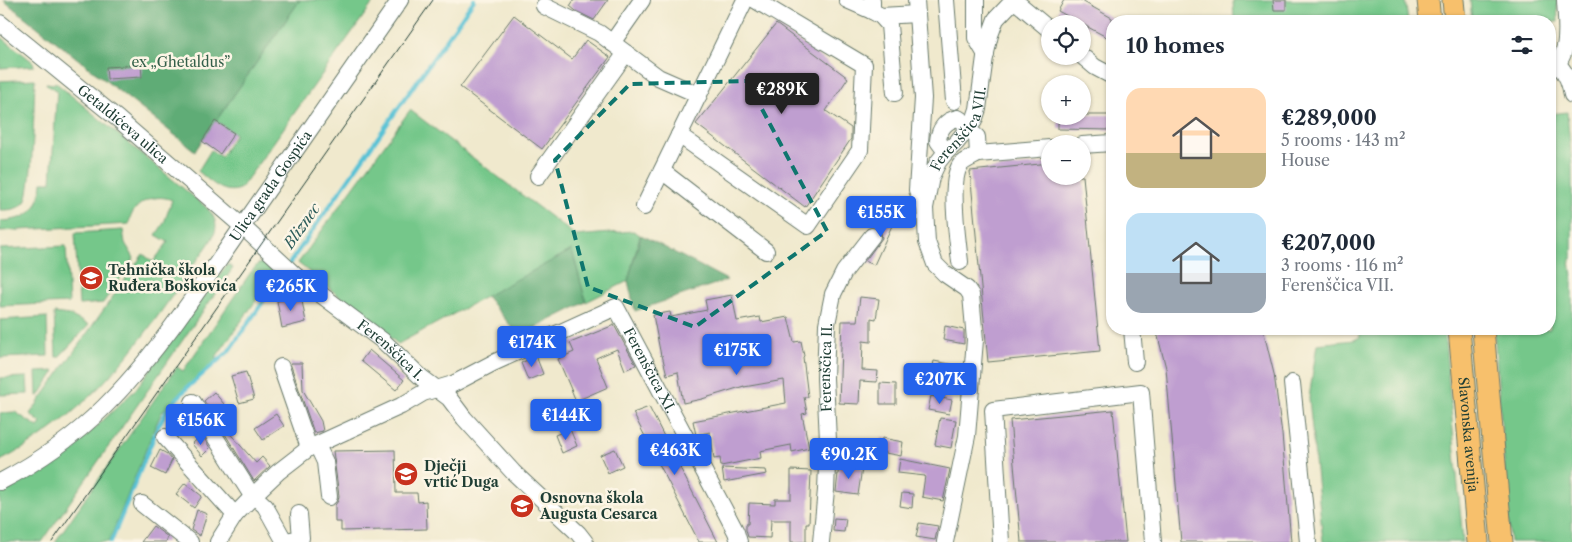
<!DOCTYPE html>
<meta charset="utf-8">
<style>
:root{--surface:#fff;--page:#f2f2f3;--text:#1f2937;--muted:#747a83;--accent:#2563eb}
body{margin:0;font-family:"Libre Caslon Text",serif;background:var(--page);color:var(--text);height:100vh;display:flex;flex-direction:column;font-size:19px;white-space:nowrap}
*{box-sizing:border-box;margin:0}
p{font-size:16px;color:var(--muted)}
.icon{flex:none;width:28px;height:28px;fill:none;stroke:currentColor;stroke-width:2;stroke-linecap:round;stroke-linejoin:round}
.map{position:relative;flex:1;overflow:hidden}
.details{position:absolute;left:1106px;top:15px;width:450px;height:320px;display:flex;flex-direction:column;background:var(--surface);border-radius:20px;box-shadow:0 1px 4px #0004}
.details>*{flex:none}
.buttons{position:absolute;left:1041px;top:15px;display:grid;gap:10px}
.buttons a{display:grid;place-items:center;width:50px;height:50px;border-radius:50%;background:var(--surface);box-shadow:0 1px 4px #0004;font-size:25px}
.price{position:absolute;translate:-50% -42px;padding:0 11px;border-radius:5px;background:var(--accent);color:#fff;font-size:16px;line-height:32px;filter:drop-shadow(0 1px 2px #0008)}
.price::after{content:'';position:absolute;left:50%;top:30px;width:15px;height:11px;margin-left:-8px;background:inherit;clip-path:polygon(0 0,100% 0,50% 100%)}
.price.active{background:#222;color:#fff}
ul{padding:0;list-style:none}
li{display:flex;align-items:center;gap:15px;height:125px;padding:0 20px}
li span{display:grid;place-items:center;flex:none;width:140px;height:100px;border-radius:15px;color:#555}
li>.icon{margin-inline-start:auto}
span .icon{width:60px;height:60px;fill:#fffc;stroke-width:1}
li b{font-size:21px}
h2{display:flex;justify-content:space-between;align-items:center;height:60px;padding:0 20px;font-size:21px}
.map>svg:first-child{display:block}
.green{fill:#74c78a;stroke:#4a825f}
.forest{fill:#5fac76;stroke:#3f7455}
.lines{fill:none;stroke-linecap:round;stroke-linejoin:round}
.stream{stroke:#59c2d5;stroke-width:4}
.building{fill:#bf9ed0}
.minor-casing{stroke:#68796a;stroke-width:18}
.major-casing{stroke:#68796a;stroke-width:23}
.minor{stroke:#fff;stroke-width:16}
.major{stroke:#f7c06c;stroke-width:21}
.tram{stroke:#1f3d34;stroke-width:1}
.marked{fill:none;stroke:#0f766e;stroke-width:4;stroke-dasharray:10 6;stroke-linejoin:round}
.labels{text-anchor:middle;stroke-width:5;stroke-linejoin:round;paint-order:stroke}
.park-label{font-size:14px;fill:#34604a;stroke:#fcf5e5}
.street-label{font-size:14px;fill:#1f3d34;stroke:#fcf5e5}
.poi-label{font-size:14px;font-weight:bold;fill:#1f3d34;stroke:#fcf5e5;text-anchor:start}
.water-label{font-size:15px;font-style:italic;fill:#2e5e5c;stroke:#fcf5e5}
</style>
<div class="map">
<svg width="1572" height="542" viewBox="0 0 1572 542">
<rect width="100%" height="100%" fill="#fcf5e5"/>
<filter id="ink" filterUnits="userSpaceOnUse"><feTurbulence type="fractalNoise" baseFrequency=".02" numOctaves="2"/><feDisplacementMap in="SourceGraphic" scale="10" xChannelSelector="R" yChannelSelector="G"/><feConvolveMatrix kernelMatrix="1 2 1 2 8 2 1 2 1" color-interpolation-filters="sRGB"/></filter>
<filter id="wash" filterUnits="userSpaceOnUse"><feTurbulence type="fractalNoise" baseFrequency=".0096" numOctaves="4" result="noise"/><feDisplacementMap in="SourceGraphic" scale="20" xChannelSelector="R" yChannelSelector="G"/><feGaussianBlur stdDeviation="1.12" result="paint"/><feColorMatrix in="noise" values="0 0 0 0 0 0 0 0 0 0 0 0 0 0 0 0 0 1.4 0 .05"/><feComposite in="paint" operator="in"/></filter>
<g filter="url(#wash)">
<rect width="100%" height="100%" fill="#f0e9cd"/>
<path class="green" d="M300,0h75l-134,188c-16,9 -31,-7 -43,-17l13,-21 10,7 14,-23 -19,-13z
M1233,0h172l3,21h-174z
M1470,0h87l1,22 -86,-1z
M0,36l33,26 1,4 -34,2z
M35,79c-1,19 -2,112 -10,123 -7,8 -16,8 -25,8v-129z
M55,82l152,126c6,6 11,15 8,24 -4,12 -18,27 -25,38 -31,45 -63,92 -103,129 -25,24 -55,46 -87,62v-48l15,-1 23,15 3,-4 -11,-9 113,-160 10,8 15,-20 -12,-7 8,-12 8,-23c-18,-8 -41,4 -43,24l-129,7v-10c28,-1 40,-11 42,-39h9l6,-92 -9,-4 -2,-3 8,1z
M410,110l166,126 57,-5 7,4 -12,46 -42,21 -14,-52 -174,94 -100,-81z
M1567,112l5,54v93l-2,1 2,19v263h-62l-16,-213h56v-215z
M123,230l2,13 9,15 -31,45 -24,2 -4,-72z
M66,246l3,57 -69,3v-57z
M263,263l4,1 9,6 -2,5 -58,82 3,3 -37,31 -20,21 -7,15 -46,115h-54l122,-175 6,4 68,-99 7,-8z
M228,264l5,4 -191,274h-42v-49l29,-15 53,-38 53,-50z
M54,313l15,2 20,10 -30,32h-3z
M47,317l1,39 -48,2v-38z
M1359,329h85l19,213h-140l-14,-144 8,-54 37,-4 6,-3z
M55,371l-16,25h-2l-1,-24z
M27,377l1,17 -28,1v-17z"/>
<path class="forest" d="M3,0h297l-105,151z
M641,235l86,45 -92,31 -7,-30z
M572,250l14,52 -67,34 -33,-40z"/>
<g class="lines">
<path class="stream" d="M289,264l185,-264
M111,542l47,-115 10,-19 20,-21 40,-35 56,-80"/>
</g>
<g id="blocks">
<path class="building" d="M574,0h34l-14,20 -18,-9 -6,-5z
M1064,0h16l32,18v22l-54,-29z
M1273,0h13v10h-12z
M514,15l58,44 14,-19 24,17 -68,92 -82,-62z
M776,24l72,54 -22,33 25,17v11l-46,68 -109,-83z
M141,65l1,12 -35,2 -1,-12z
M1082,115h30v15l-54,-1v-13h24z
M215,121l19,12 -14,21 -18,-13z
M1050,163v13h33l17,175 -112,11 -18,-191z
M885,214l10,5 -21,46 -9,-4 17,-23 -1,-5 -3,-5z
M732,295l5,26 23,-4 1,5 27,-5 6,25 7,-1 3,15 -1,1 5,40h-4l3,16 -5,1 7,34 -17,4 -1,-7 -31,6 1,7 -40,8 -1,-8 -6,1 -4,-27 -14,3 -3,-14 93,-18 -2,-23 -40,7v-1l-42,13 -19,4 -5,-31 -11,3 -5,-20 -1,1 -8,-41 17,-3 1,5 36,-7 -2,-10z
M301,296l5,26 -24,6 -5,-27z
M860,297l19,2 -3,20 -5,-1v24l-8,-1 -1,29 16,1 -1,11 -17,-1 -1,23 -20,-1 3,-82h15z
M614,325l22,40 -11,5 -8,-21 -21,9 12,29 -32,14 -18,-42 16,-7 -4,-9z
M945,326l19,4v14l-21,-4z
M1156,329h107l11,45 8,60 9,108h-110l-15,-174z
M369,350l35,30 -8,10 -35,-29z
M536,356l7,18 -15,6 -7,-17z
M934,361l21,4 -3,14 -21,-4z
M290,363h12l1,27 18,31 2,10 -9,2z
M246,372l8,27 -15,4 -8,-27z
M880,383l16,1v20h-16z
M214,392l10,12 -11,10 -9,-13z
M931,396l21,4 -3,14 -21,-4z
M649,407l44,86 25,49h-19l-66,-129z
M1113,410l13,132h-105l-11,-122z
M276,414l8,12 -21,14 -8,-12z
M940,418l16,2 -5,28 -16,-3z
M218,420l38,43 6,-6 8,9 -16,15 -37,-60z
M570,429l7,17 -15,7 -7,-18z
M202,435l8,13 -8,8 -10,-12z
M882,438l21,4 -2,14 -21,-4z
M615,449l8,17 -15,7 -8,-18z
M160,450l7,4 5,6 -7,15 -14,-7z
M395,450l1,43h21l1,9 8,-1 1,28 -86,2v-9h-6v-17l3,-4 1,-5 -6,-45z
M900,459l50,10 -7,32 -21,-4 3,-21 -27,-3z
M839,464l23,4 -4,27 -22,-3z
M722,468l44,2 1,4 -43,8z
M791,470l20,1 -2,52h-3v19h-15v-22h-20l-1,18 -22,-1 -2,-7v-6h2l1,-21 26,1v-5h16z
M185,483l17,13 -8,12 -18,-14z
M902,493l11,1 -1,14 -12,-2z
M197,510l10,4 -7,22 -9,-6z
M834,518l12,1 -2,13 -11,-1z
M919,523l19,3 -3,14 -19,-3z
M153,526l15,11 -2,5h-25z"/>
</g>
</g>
<g filter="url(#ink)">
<use href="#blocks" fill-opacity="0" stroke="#68796a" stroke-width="1"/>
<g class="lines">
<g class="minor-casing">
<g id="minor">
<path d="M847,0l25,11"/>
<path d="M872,0v11l9,5 36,-2"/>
<path d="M916,0l7,98 -6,92 7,16"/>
<path d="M946,0l8,101"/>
<path d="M976,0v38l10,17"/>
<path d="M1014,0l36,30"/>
<path d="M544,6l55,27 59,44 41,18"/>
<path d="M881,16l8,9 6,68"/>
<path id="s1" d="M0,23l118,96 125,108 53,49 87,65 39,37 27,20 15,20 49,54 65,61 7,9"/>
<path d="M612,43l30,-43"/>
<path d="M1082,56l13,11 17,9"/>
<path d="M1558,64c9,10 12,19 14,31"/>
<path d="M1550,70c22,-14 16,-46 15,-70"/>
<path d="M967,129l10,8 1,17 72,-6"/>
<path d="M679,135l129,91 52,-76 4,-85 -109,-65"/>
<path d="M1082,145l30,-2"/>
<path d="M946,152l-8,-11c1,-12 8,-21 20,-23l12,8"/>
<path d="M662,171l104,80"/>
<path d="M538,176l88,-123"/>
<path d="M644,207l101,-207"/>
<path d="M960,262c-2,-21 -12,-82 1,-98 4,-4 12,-7 17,-10"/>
<path d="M1132,329l3,33"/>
<path d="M281,367l28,81"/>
<path d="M1292,383l16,159"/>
<path d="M193,402l56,89 16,15 20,36"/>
<path d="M165,437l70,78"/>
<path d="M317,445l8,17 4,35"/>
<path id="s2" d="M0,482c38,-20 74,-45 104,-75 52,-51 96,-120 138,-180 53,-75 105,-151 158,-227"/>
<path d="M142,504l48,38"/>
<path d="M285,541l16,-3 -2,-24"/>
<path id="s3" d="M218,542l17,-27 24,-25 19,-18 31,-24 92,-42 22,-13 30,-9 40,-21 123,-56 108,202 12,23 3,10"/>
<path id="s4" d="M821,542l5,-52 2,-50 -3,-62 2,-54 6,-30 11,-22 28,-36"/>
<path id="s5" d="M945,542l22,-106 8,-96 -4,-45 -4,-6 -22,-15 -10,-10 -8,-22 -2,-34 6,-31 7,-15 8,-10 10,-9 18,-22 4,-12 7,-52 5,-22 6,-16 18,-19"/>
<path d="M1001,542l-8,-132 148,-18 12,150"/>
</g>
</g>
<g class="major-casing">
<g id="major">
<path d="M1428,0l2,21"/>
<path d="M1453,0l2,21"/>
<path id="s6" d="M1459,329l19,213"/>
<path d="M1483,329l19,213"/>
</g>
</g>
<use href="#minor" class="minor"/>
<use href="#major" class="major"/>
<path class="tram" d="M52,542l381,-542"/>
</g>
</g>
<path class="marked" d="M747,81l80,150 -132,96 -107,-40 -33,-127 75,-76z"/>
<defs>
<g id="school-disc" transform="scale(1.25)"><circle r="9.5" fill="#c8321e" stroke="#fcf5e5"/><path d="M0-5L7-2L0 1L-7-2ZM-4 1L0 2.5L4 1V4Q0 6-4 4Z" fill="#fff"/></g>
</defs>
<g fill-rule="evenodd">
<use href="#school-disc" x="91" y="278"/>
<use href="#school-disc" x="406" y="474"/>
<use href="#school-disc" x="522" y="506"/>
</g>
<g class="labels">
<g class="park-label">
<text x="181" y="67">ex „Ghetaldus”</text>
</g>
<g class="street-label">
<text dy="5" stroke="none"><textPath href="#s1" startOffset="159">Getaldićeva ulica</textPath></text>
<text dy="5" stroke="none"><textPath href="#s5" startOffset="444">Ferenščica VII.</textPath></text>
<text dy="5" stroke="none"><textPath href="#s2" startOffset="406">Ulica grada Gospića</textPath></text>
<text dy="5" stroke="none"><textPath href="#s1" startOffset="510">Ferenščica I.</textPath></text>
<text dy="5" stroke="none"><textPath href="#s4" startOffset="175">Ferenščica II.</textPath></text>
<text dy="5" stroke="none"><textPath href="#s3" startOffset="542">Ferenščica XI.</textPath></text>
<text dy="5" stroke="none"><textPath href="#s6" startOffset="106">Slavonska avenija</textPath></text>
</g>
<g class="poi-label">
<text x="108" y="275">Tehnička škola<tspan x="108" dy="16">Ruđera Boškovića</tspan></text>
<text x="424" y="471">Dječji<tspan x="424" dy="16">vrtić Duga</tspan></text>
<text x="540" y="503">Osnovna škola<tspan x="540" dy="16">Augusta Cesarca</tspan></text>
</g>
<g class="water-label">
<text transform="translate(302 226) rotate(-55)" y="5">Bliznec</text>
</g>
</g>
</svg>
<div class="buttons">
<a><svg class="icon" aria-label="locate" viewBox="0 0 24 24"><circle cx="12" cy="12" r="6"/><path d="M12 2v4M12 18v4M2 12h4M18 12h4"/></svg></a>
<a>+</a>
<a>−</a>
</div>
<b class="price active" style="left:782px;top:115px">€289K</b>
<b class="price" style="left:881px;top:238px">€155K</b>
<b class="price" style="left:291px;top:312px">€265K</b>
<b class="price" style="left:532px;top:368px">€174K</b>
<b class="price" style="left:737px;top:376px">€175K</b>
<b class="price" style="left:940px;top:405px">€207K</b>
<b class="price" style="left:566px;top:441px">€144K</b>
<b class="price" style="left:201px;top:446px">€156K</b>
<b class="price" style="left:675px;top:476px">€463K</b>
<b class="price" style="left:849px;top:480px">€90.2K</b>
<section class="details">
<h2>10 homes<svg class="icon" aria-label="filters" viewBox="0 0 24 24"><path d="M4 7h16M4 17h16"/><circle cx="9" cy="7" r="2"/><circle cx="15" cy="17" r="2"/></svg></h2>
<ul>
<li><span style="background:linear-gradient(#ffd9b3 65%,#c2b280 0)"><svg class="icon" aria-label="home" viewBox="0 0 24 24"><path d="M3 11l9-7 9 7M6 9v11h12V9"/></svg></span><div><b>€289,000</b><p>5 rooms · 143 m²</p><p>House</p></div></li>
<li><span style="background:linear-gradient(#bfe0f5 60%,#9aa5b1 0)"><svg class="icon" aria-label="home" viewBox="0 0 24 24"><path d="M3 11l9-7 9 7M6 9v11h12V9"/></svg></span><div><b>€207,000</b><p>3 rooms · 116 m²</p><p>Ferenščica VII.</p></div></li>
</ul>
</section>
</div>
